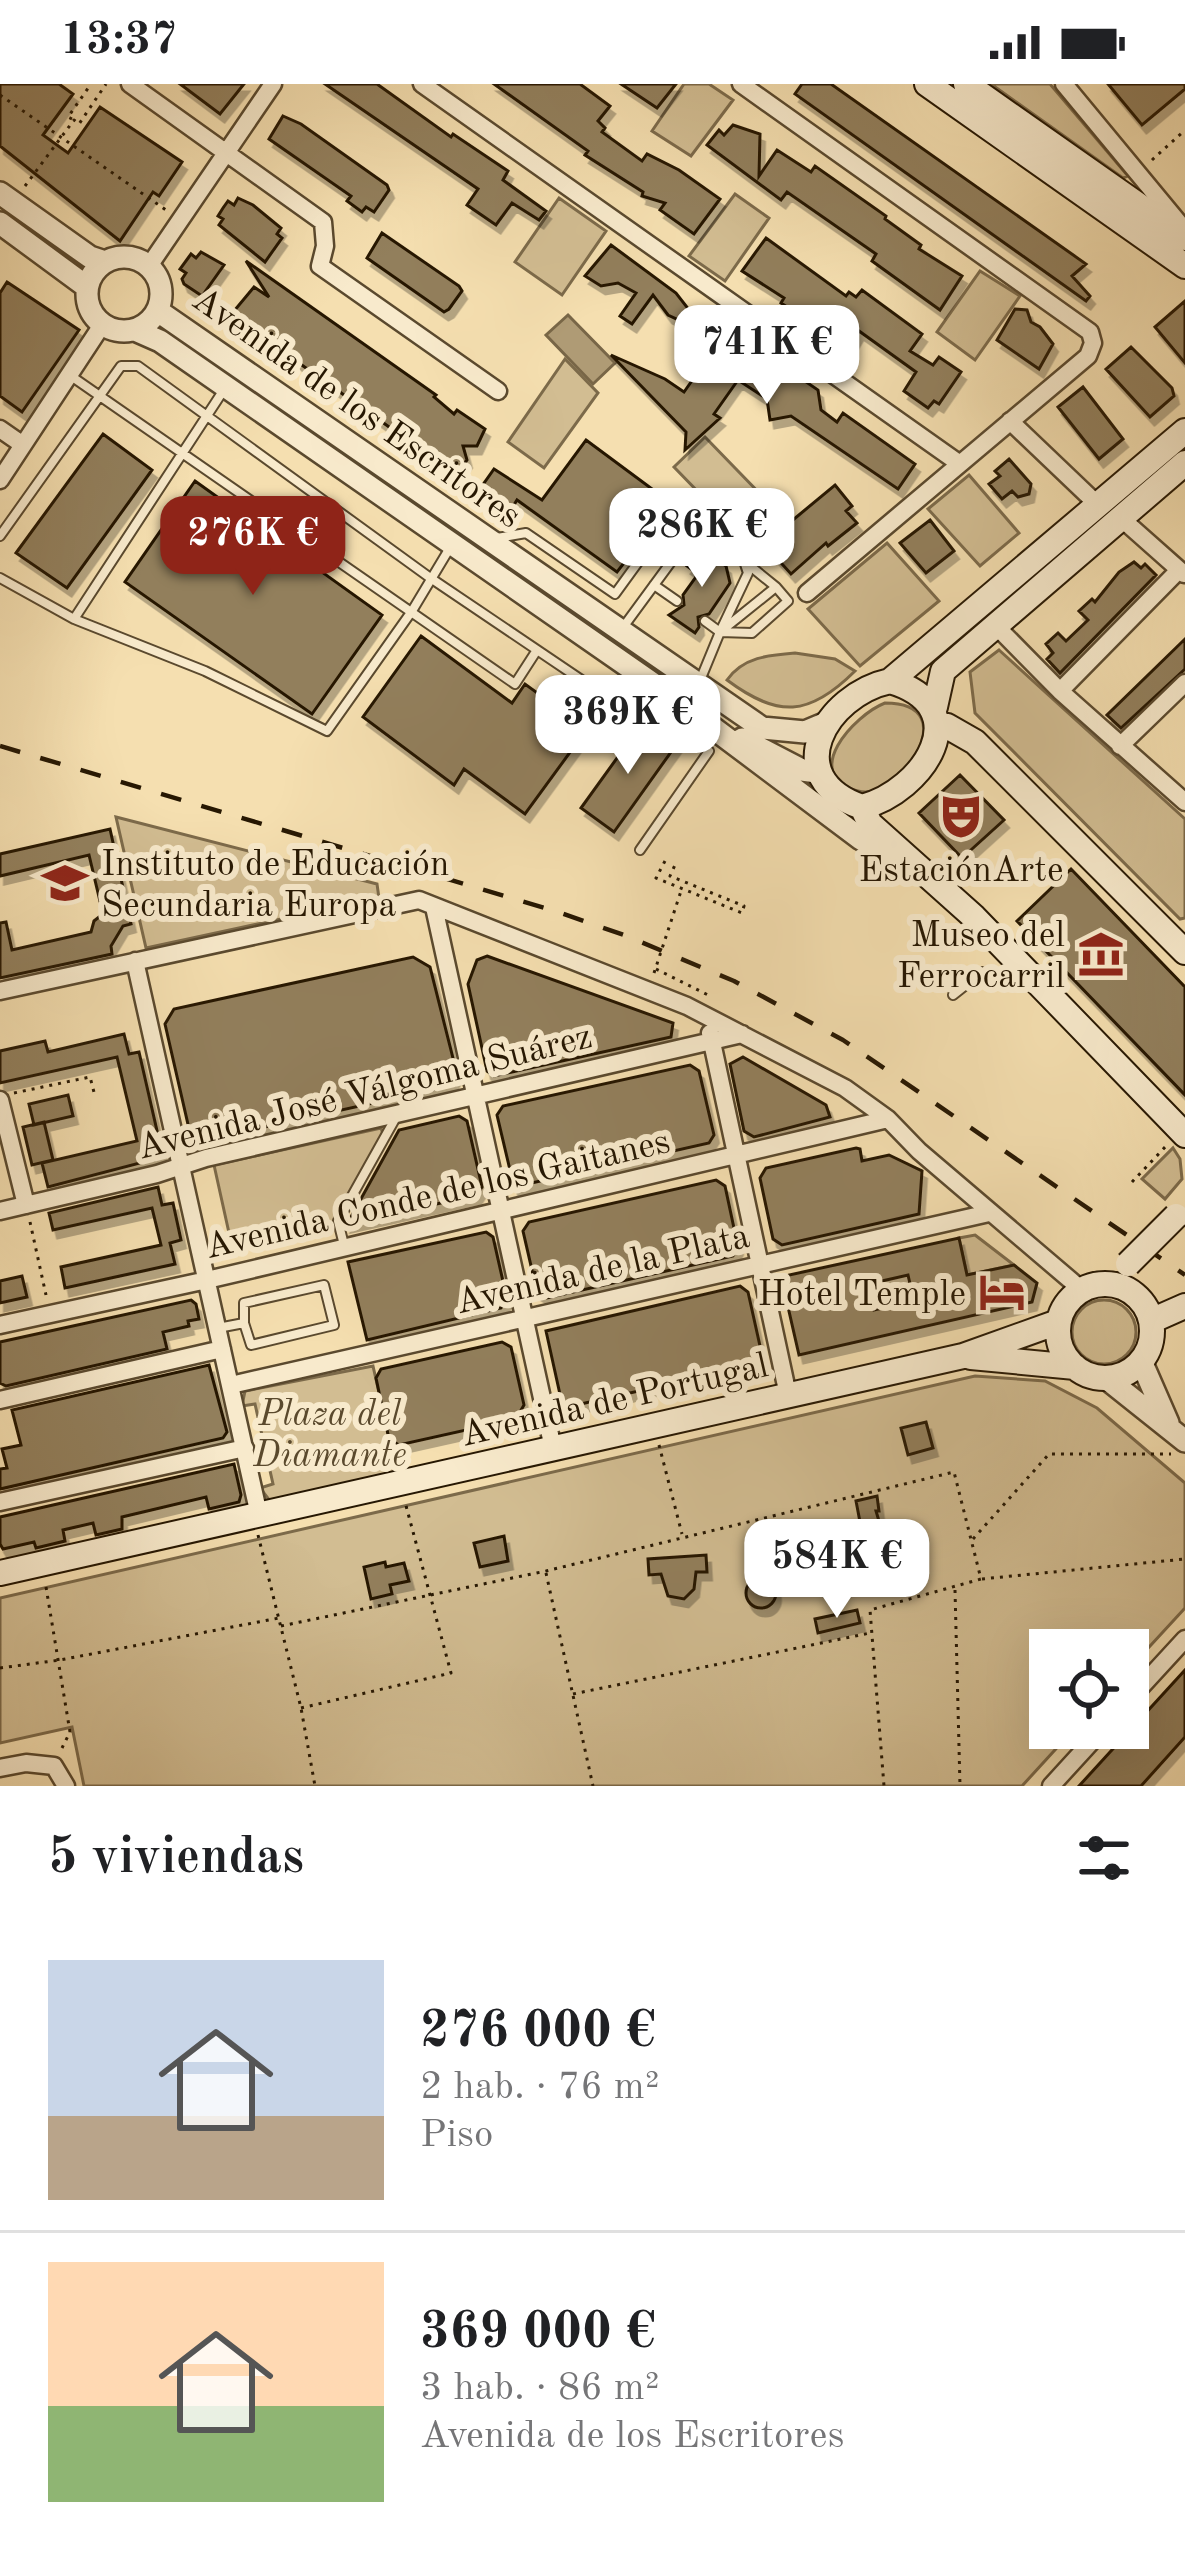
<!DOCTYPE html>
<html lang="es">
<meta charset="utf-8">
<style>
:root{--surface:#fff;--page:#f6f6f6;--text:#202124;--muted:#757577;--line:#e0e0e0;--accent:#8f2418}
body{margin:0;font-family:"Old Standard TT",serif;background:var(--page);color:var(--text);height:100vh;display:flex;flex-direction:column;font-size:45px;white-space:nowrap}
*{box-sizing:border-box;margin:0}
p{font-size:39px;color:var(--muted)}
.icon{flex:none;width:66px;height:66px;fill:none;stroke:currentColor;stroke-width:2;stroke-linecap:round;stroke-linejoin:round}
.map{position:relative;height:1702px;overflow:hidden}
.side{display:flex;flex-direction:column;background:var(--surface);flex:1}
.side>*{flex:none}
.fabs{position:absolute;left:1029px;top:1545px;display:grid;gap:24px}
.fabs a{display:grid;place-items:center;width:120px;height:120px;border-radius:0px;background:var(--surface);box-shadow:0 12px 48px #0002;font-size:60px}
.price{position:absolute;translate:-50% -102px;padding:0 27px;border-radius:24px;background:#fff;color:#222;font-size:39px;line-height:78px;filter:drop-shadow(0 3px 6px #0008)}
.price::after{content:'';position:absolute;left:50%;top:72px;width:36px;height:27px;margin-left:-18px;background:inherit;clip-path:polygon(0 0,100% 0,50% 100%)}
.price.current{background:var(--accent);color:#fff}
ul{padding:0;list-style:none}
li{display:flex;align-items:center;gap:36px;height:300px;padding:0 48px}
li+li{border-top:3px solid var(--line)}
li span{display:grid;place-items:center;flex:none;width:336px;height:240px;border-radius:0px;color:#555}
li>.icon{margin-inline-start:auto}
span .icon{width:144px;height:144px;fill:#fffc;stroke-width:1}
li b{font-size:51px}
h2{display:flex;justify-content:space-between;align-items:center;height:144px;padding:0 48px;font-size:51px}
.status{display:flex;justify-content:space-between;align-items:center;height:84px;padding:0 60px;background:var(--surface);direction:ltr}
.status svg{height:33px;fill:currentColor}
.map>svg:first-child{display:block}
.green{fill:#d2bd92;stroke:#7c6a4a;stroke-width:3}
.water{fill:#af9b75;stroke:#786647;stroke-width:3}
.building{fill:#927f5c;stroke:#261702;stroke-width:3;fill-rule:evenodd;filter:url(#shadow)}
.lines{fill:none;stroke-linecap:round;stroke-linejoin:round}
.service-casing{stroke:#5a492e;stroke-width:12}
.minor-casing{stroke:#5a492e;stroke-width:21}
.tertiary-casing{stroke:#5a492e;stroke-width:26}
.secondary-casing{stroke:#261702;stroke-width:28}
.path{stroke:#261702;stroke-width:3;stroke-dasharray:3 6;stroke-linecap:butt}
.service{stroke:#f8eacc;stroke-width:8}
.minor{stroke:#f8eacc;stroke-width:16}
.tertiary{stroke:#f8eacc;stroke-width:21}
.secondary{stroke:#f8eacc;stroke-width:24}
.rail{stroke:#261702;stroke-width:4.5;stroke-dasharray:21 21;stroke-linecap:butt}
.secondary-bridge-casing{stroke:#261702;stroke-width:28;stroke-linecap:butt}
.path-bridge{stroke:#261702;stroke-width:3;stroke-dasharray:3 6;stroke-linecap:butt}
.secondary-bridge{stroke:#f8eacc;stroke-width:24}
.labels{text-anchor:middle;stroke-width:12;stroke-linejoin:round;paint-order:stroke}
.street-label{font-size:36px;fill:#261702;stroke:#f8eacc}
.poi-label{font-size:36px;fill:#261702;stroke:#f8eacc;text-anchor:end}
.park-label{font-size:36px;font-style:italic;fill:#5a492d;stroke:#f8eacc}
</style>
<div class="status"><b>13:37</b><svg viewBox="0 0 49 12"><path d="M0 12V9h3v3zM5 12V6h3v6zM10 12V3h3v9zM15 12V0h3v12zM26 1h20v11H26zM47 4h2v5h-2z"/></svg></div>
<div class="map">
<svg width="1185" height="1702" viewBox="0 0 1185 1702">
<defs>
<filter id="shadow"><feDropShadow dx="4.5" dy="8" stdDeviation="0" flood-color="#0004"/></filter>
</defs>
<rect width="100%" height="100%" fill="#f5dfb0"/>
<filter id="stains"><feTurbulence type="fractalNoise" baseFrequency=".00167" numOctaves="4"/><feColorMatrix values="0 0 0 0 .2 0 0 0 0 .09 0 0 0 0 .02 0 0 0 .5 -.17"/></filter>
<radialGradient id="worn" r=".72"><stop offset=".6" stop-color="#630" stop-opacity="0"/><stop offset="1" stop-color="#630" stop-opacity=".3"/></radialGradient>
<path class="green" d="M684,0h25l24,16 -42,56 -39,-25z
M991,0h59l78,92 -5,2z
M735,110l34,24 -44,63 -36,-25z
M559,114l47,33 -44,64 -47,-33z
M980,187l40,25 -45,64 -38,-28z
M565,275l33,34 -54,75 -36,-26z
M705,353l61,63 -31,30 -61,-63z
M969,391l50,58 -39,33 -52,-57z
M887,459l52,58 -79,65 -52,-57z
M999,566l186,169v99l-5,1 -205,-206 -5,-41z
M795,569l40,6 20,12c-46,46 -77,47 -128,9 16,-23 42,-25 68,-27z
M885,619c83,0 12,100 -27,88 -59,-16 -4,-76 27,-88z
M116,733l261,67 2,14 -233,50z
M381,1044l2,6 -47,93 -103,24 -19,-86z
M1173,1064l7,11 2,20 -17,20 -23,-20z
M975,1151l39,30 -47,10 -8,-37z
M1072 1248a32 32 0 1 1 64 0a32 32 0 1 1-64 0Z
M373,1282l24,107 -127,28 -10,-13 13,-4 -18,-80 -13,2 3,-15z
M975,1292l70,5 52,27 88,75v125l-57,62v-20h-78v78h25l-53,58h-938l-12,-59 -72,16v-145z"/>
<path class="water" d="M568,231l47,48 -22,21 -47,-49z"/>
<path class="building" d="M0,0h59l14,10 -30,41 25,18 32,-46 82,55 -23,34 -6,-4 -33,49 -120,-95z
M180,0h64l-24,30z
M325,0h52l74,53 2,-3 55,37 -5,9 43,31 -7,9 -27,-17 -16,22 -29,-20 11,-16z
M494,0h86l30,22 -12,15 7,7 -3,4 40,29 5,-7 32,16 41,29 -26,35 -34,-24 5,-7 -23,-7 1,-4 -58,-37 3,-4z
M621,0h55l-19,24z
M802,0h29l255,180 -14,12 18,20 -4,5 -291,-207z
M1108,0h77v5l-43,36z
M283,32l18,8 86,61 2,5 -15,22 -8,-5 -4,5 -15,-11 4,-5 -82,-57z
M733,41l27,9 -1,42 18,-26 34,22 4,-6 71,50 -1,3 36,26 -2,4 43,27 -22,34 -68,-49 4,-7 -89,-62 -6,8 -74,-55 12,-15 5,5z
M238,114l15,7 28,23 -4,6 5,4 -17,24 -46,-37 4,-6 -5,-3 5,-8 5,-7 6,4z
M382,149l77,53 3,5 -13,18 -5,3 -77,-54z
M766,154l80,58 3,-4 7,5 6,-7 60,44 -12,17 23,14 6,-8 22,15 -22,32 -5,-3 -6,7 -24,-17 12,-19 -57,-41 -6,10 -38,-27 -5,8 -29,-19 3,-5 -42,-27z
M611,161l65,48 14,18 -7,11 -15,-7 -15,-20 -21,29 -12,-8 16,-23 -18,-10 -17,3 -16,-10z
M201,168l23,13 -22,31 -18,-12 -2,-5 4,-6 -6,-4 11,-15 5,4z
M246,177l190,134 -2,2 20,17 3,-4 28,19 -8,17h-14l4,14 -8,11 -5,2 -220,-156v-6l20,-24 15,10z
M7,198l72,48 -57,82 -22,-16v-103z
M1185,217v62l-30,-36z
M1015,225l12,1 4,12 9,5 13,17 -14,25 -42,-29z
M722,254l45,31 16,-3 35,24 3,20 16,12 6,-9 72,51 -17,25 -107,-73 -21,4 -3,-21 -29,-19 -24,34 6,4 -35,32 1,-18 -75,-77 54,24 19,13z
M1131,263l41,41 2,8 -24,21 -44,-48z
M1083,303l40,52 -24,20 -41,-52z
M103,350l49,36 -85,118 -51,-35z
M586,356l85,63 -54,69 -100,-72 -5,8 -11,-2 -4,5 -14,-10 3,-5 -4,-10 12,-17 48,31z
M1009,375l22,25 -2,10 -11,3 -6,-6 -10,8 -13,-15 11,-8 -5,-5z
M195,397l187,134 -70,99 -187,-132z
M835,401l17,21 -6,5 11,12 -29,23 -2,-3 -35,31 -27,-30z
M930,436l24,31 -28,22 -26,-30z
M701,465l25,17 4,17 -21,31 -11,3 1,10 -4,6 -26,-18 15,-10 -1,-10 15,-21 -11,-8z
M1134,478l7,6 4,-4 11,11 -96,98 -13,-14 6,-6 -7,-9 12,-11 8,8 22,-21 -9,-9 13,-12 3,3 24,-30z
M421,552l91,67 13,-19 62,45 -62,85 -61,-45 -10,16 -91,-68z
M1185,555v30l-64,59 -14,-13z
M643,638l33,23 -62,87 -33,-24z
M960,691l44,45 -42,38 -43,-45z
M110,745l21,95 -8,2 -12,20 1,8 -112,24v-55l6,-1 6,28 79,-18 3,-11 9,-7 -14,-59 -89,21v-22z
M1071,785l114,118v108l-168,-174z
M487,872l186,67 -2,14 -177,39 -7,-5 -19,-87 9,-24z
M413,873l17,10 27,107 -7,12 -248,55 -12,-8 -25,-109 9,-15z
M124,950l5,20 10,-2 24,105 -115,30 -6,-24 95,-22 -20,-84 -117,26v-32l45,-10 3,11z
M743,973l83,48 4,12 -76,20 -10,-6 -14,-67z
M690,981l9,6 15,64 -5,8 -195,44 -17,-72 6,-9z
M68,1011l5,21 -39,9 -5,-21z
M459,1032l8,5 15,66 -5,8 -130,29 52,-94z
M44,1038l9,38 -21,5 -9,-38z
M856,1064l4,1 2,12 27,-6 33,16 -3,43 -137,31 -9,-6 -13,-61 6,-10z
M716,1096l9,6 13,61 -5,9 -186,42 -10,-6 -14,-61 6,-9z
M158,1103l4,18 11,-2 8,37 -11,3 5,21 -110,24 -4,-21 100,-22 -9,-37 -99,22 -4,-17z
M486,1148l7,5 14,62 -6,9 -134,32 -19,-78z
M959,1154l8,37 47,-10 23,18 -5,19 -233,53 -16,-70 6,-10zM908,1191l6,26 -40,9 -5,-26z
M22,1192l5,21 -27,6v-22z
M740,1202l8,6 14,63 -7,10 -192,43 -17,-77z
M191,1216l5,4 3,15 -11,2 1,5 -26,6 4,17 -161,37 -6,-3v-41z
M502,1258l9,5 13,58 -8,14 -117,26 -10,-6 -13,-61 5,-9z
M209,1281l18,67 -4,6 -223,51v-20l7,-1 -5,-19 19,-4 -9,-35z
M926,1338l7,26 -25,7 -7,-27z
M234,1380l7,31 -2,7 -30,7 -3,-12 -84,20v12l-26,6 -3,-12 -30,7 2,11 -29,7 -2,-6 -31,7 -3,-5v-27z
M877,1412l2,15h-3l14,47 -49,4 2,6 -15,2 -4,-24 24,-5 12,-19 -4,-21z
M504,1452l4,25 -28,6 -6,-24z
M706,1471l1,17h-11l-2,17 -10,10 -16,-3 -7,-22 -12,1 -1,-16z
M385,1478l1,5 18,-4 5,18 -19,4 2,9 -21,5 -7,-32z
M746 1509a15 15 0 1 1 30 0a15 15 0 1 1-30 0Z
M857,1526l3,13 -42,10 -3,-14z
M1185,1586v67l-44,49h-62z"/>
<g class="lines">
<g class="service-casing">
<path id="service" d="M71,292l444,308 22,-34
M0,452l121,-170h17l291,211 197,133
M497,454l29,-5 89,61 69,-95
M0,494l74,41 131,52 122,60 85,-120 39,-65
M654,501l23,16
M74,535l151,-231
M705,537l15,11 32,1 36,-32 -12,-14
M624,542l58,-79 24,-8 38,22 4,12 -28,59 56,-45 -32,-26
M699,599l21,-51
M640,766l69,-99
M953,911l29,-23
M344,1161l-6,-24 57,-102
M218,1244l26,-5 7,22 83,-20 -10,-40 -80,18v20"/>
</g>
<g class="minor-casing">
<path id="minor" d="M130,0l193,138 2,24 -5,20 178,125
M422,0l538,380
M741,0l349,248 3,11 -5,13 -281,237
M1064,0l120,145
M149,182l124,-182
M1010,337l87,83
M0,345l23,16
M0,396l102,-155
M1122,435l62,55
M996,542l64,65 125,111
M1060,607l119,-121
M1120,662l65,-63
M434,823l119,541
M135,877l124,554
M0,907l419,-91 268,106 158,82 43,31 31,32 163,139
M710,949l78,362
M0,1016l26,105
M0,1127l157,-37 49,-16 536,-124
M0,1241l207,-45 681,-161
M231,1301l758,-172
M0,1316l222,-51
M0,1418l245,-54
M1128,1617l57,-62
M0,1684l26,-5 28,3 12,20
M1051,1702l53,-58"/>
</g>
<g class="tertiary-casing">
<path id="tertiary" d="M0,109l90,64 15,5
M0,139l87,64
M87 210a37 37 0 1 1 74 0a37 37 0 1 1-74 0Z
M158,227l604,417 43,4 19,-8
M135,246l25,11 505,351 196,147 46,28
M742,655l60,31 15,2
M1141,1277l27,62
M1106,1294l79,63"/>
</g>
<g class="secondary-casing">
<path id="secondary" d="M927,0l258,182
M966,0l219,154
M890,597l295,-250
M890,597c89,26 34,110 -28,126 -84,-29 -37,-112 28,-126z
M935,623l8,-36 242,-208
M939,641l8,1 28,16 210,210
M862,723l8,17 104,93 211,218
M1058 1247a47 47 0 1 1 94 0a47 47 0 1 1-94 0Z
M1151,1237l34,-15
M971,1273l104,10
M0,1489l963,-217 95,-34"/>
</g>
<path class="path" d="M0,11l166,115
M72,35l-4,-2 23,-33
M1152,76l33,-30
M25,102l49,-66 5,4 27,-40
M665,777l-9,17 86,35 2,-7 -74,-30 5,-11
M656,885l54,27
M14,1009l76,-16 5,19
M1132,1098l36,-38
M30,1138l16,73
M659,1361l23,89
M258,1451l43,173 14,78
M973,1455l76,-85h122
M546,1489l47,213
M982,1495l203,-20
M46,1503l24,145 -8,16
M955,1506l5,196
M281,1542l265,-55 408,-99 27,107 -111,31 14,176
M0,1584l60,-8 219,-42
M573,1610l297,-61
M301,1624l150,-35 -46,-171"/>
<use href="#service" class="service"/>
<use href="#minor" class="minor"/>
<use href="#tertiary" class="tertiary"/>
<use href="#secondary" class="secondary"/>
<path class="rail" d="M0,662l555,165 69,24 110,46 109,59 342,235"/>
<g class="secondary-bridge-casing">
<path id="secondary-bridge" d="M1128,1180l48,-48"/>
</g>
<path class="path-bridge" d="M654,889l28,-85"/>
<use href="#secondary-bridge" class="secondary-bridge"/>
</g>
<defs>
<g id="theatre-bare" transform="scale(3.6)"><path d="M-5-5.5Q0-4 5-5.5V0Q5 5 0 6Q-5 5-5 0ZM-3.3-2.5H-1v1.5H-3.3ZM1-2.5H3.3v1.5H1ZM-2.8 1Q0 5.5 2.8 1Z" fill="#8f2418" stroke="#f8eacc" stroke-width="2.5" paint-order="stroke"/></g>
<g id="school-bare" transform="scale(3.6)"><path d="M0-5L7-2L0 1L-7-2ZM-4 1L0 2.5L4 1V4Q0 6-4 4Z" fill="#8f2418" stroke="#f8eacc" stroke-width="2.5" paint-order="stroke"/></g>
<g id="museum-bare" transform="scale(3.6)"><path d="M0-6L6-3V-2H-6V-3ZM-5-1h2V3h-2ZM-1-1h2V3h-2ZM3-1h2V3H3ZM-6 4H6V6H-6Z" fill="#8f2418" stroke="#f8eacc" stroke-width="2.5" paint-order="stroke"/></g>
<g id="hotel-bare" transform="scale(3.6)"><path d="M-6-4.5h1.5V1H6V5H4.5V3h-9V5H-6ZM-4 0a1.8 1.8 0 1 1 3.6 0ZM.5 0V-2.5h3Q6-2.5 6 0Z" fill="#8f2418" stroke="#f8eacc" stroke-width="2.5" paint-order="stroke"/></g>
</defs>
<g fill-rule="evenodd">
<use href="#theatre-bare" x="961" y="732"/>
<use href="#school-bare" x="65" y="799"/>
<use href="#museum-bare" x="1101" y="870"/>
<use href="#hotel-bare" x="1002" y="1208"/>
</g>
<g class="labels">
<g class="street-label">
<text transform="translate(358 322) rotate(35)" y="13">Avenida de los Escritores</text>
<text transform="translate(364 1006) rotate(-14)" y="13">Avenida José Válgoma Suárez</text>
<text transform="translate(437 1108) rotate(-13)" y="13">Avenida Conde de los Gaitanes</text>
<text transform="translate(602 1183) rotate(-13)" y="13">Avenida de la Plata</text>
<text transform="translate(614 1314) rotate(-13)" y="13">Avenida de Portugal</text>
</g>
<g class="poi-label">
<text x="101" y="791" text-anchor="start">Instituto de Educación<tspan x="101" dy="41">Secundaria Europa</tspan></text>
<text x="961" y="797" text-anchor="middle">EstaciónArte</text>
<text x="1065" y="862">Museo del<tspan x="1065" dy="41">Ferrocarril</tspan></text>
<text x="966" y="1221">Hotel Temple</text>
</g>
<g class="park-label">
<text x="330" y="1341">Plaza del<tspan x="330" dy="41">Diamante</tspan></text>
</g>
</g>
<rect width="100%" height="100%" filter="url(#stains)"/>
<rect width="100%" height="100%" fill="url(#worn)"/>
</svg>
<div class="fabs">
<a><svg class="icon" aria-label="locate" viewBox="0 0 24 24"><circle cx="12" cy="12" r="6"/><path d="M12 2v4M12 18v4M2 12h4M18 12h4"/></svg></a>
</div>
<b class="price" style="left:767px;top:323px">741K €</b>
<b class="price" style="left:702px;top:506px">286K €</b>
<b class="price current" style="left:253px;top:514px">276K €</b>
<b class="price" style="left:628px;top:693px">369K €</b>
<b class="price" style="left:837px;top:1537px">584K €</b>
</div>
<section class="side">
<h2>5 viviendas<svg class="icon" aria-label="filters" viewBox="0 0 24 24"><path d="M4 7h16M4 17h16"/><circle cx="9" cy="7" r="2"/><circle cx="15" cy="17" r="2"/></svg></h2>
<ul>
<li><span style="background:linear-gradient(#c9d6e8 65%,#b9a48a 0)"><svg class="icon" aria-label="home" viewBox="0 0 24 24"><path d="M3 11l9-7 9 7M6 9v11h12V9"/></svg></span><div><b>276 000 €</b><p>2 hab. · 76 m²</p><p>Piso</p></div></li>
<li><span style="background:linear-gradient(#ffd9b3 60%,#8fb573 0)"><svg class="icon" aria-label="home" viewBox="0 0 24 24"><path d="M3 11l9-7 9 7M6 9v11h12V9"/></svg></span><div><b>369 000 €</b><p>3 hab. · 86 m²</p><p>Avenida de los Escritores</p></div></li>
</ul>
</section>
